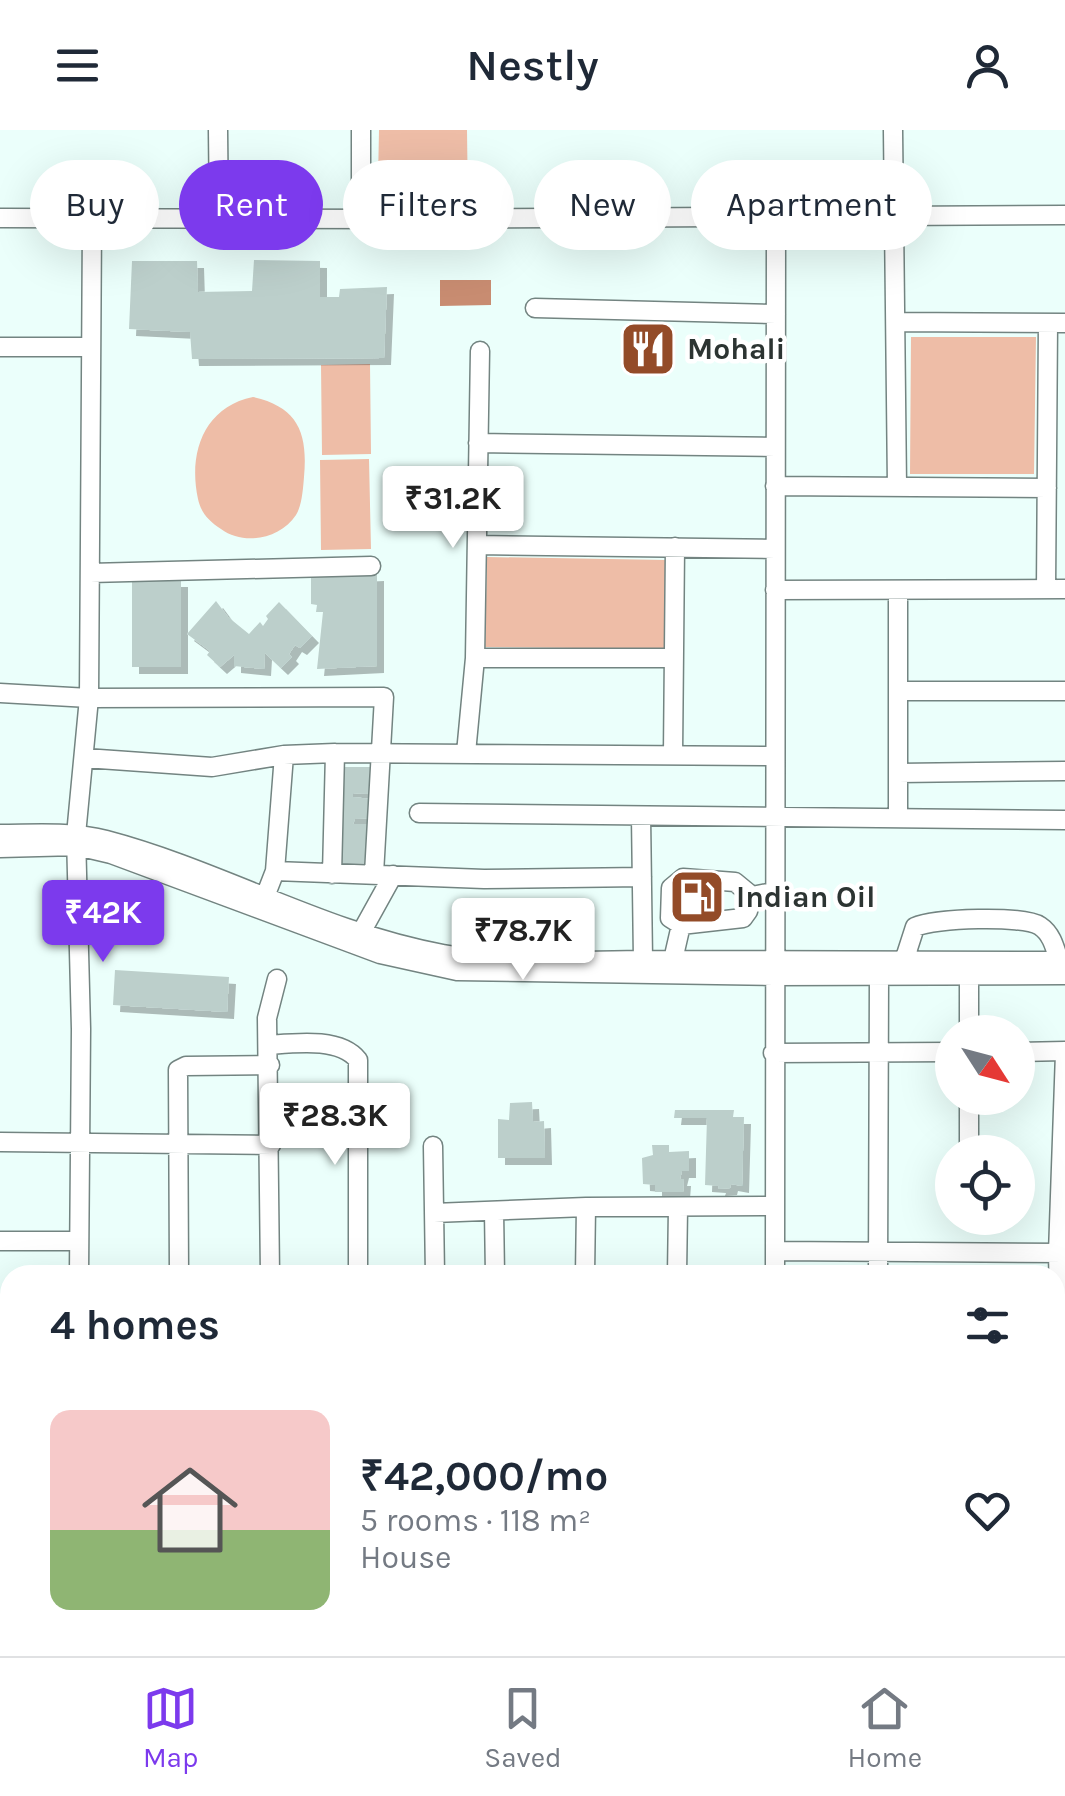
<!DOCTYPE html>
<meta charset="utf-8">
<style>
:root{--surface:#fff;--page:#f6f6f7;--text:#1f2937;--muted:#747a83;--line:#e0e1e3;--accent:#7c3aed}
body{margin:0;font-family:Karla,sans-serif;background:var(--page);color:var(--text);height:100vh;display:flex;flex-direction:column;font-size:38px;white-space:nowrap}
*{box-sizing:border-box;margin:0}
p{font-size:32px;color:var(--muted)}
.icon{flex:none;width:55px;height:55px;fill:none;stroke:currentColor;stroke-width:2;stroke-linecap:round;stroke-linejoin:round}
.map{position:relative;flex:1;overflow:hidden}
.details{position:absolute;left:0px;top:1135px;width:1065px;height:392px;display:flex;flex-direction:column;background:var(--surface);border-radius:30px 30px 0 0;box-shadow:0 10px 40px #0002}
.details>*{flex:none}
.hud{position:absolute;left:30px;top:30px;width:1005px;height:90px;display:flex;gap:20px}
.needle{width:65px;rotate:126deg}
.controls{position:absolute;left:935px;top:885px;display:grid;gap:20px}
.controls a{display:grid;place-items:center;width:100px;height:100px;border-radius:50%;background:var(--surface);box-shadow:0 10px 40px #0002;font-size:50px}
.price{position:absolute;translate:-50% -85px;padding:0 22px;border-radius:10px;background:#fff;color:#222;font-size:32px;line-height:65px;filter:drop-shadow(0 2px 5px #0008)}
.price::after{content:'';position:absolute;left:50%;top:60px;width:30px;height:22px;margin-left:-15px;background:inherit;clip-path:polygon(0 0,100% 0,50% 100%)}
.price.on{background:var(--accent);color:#fff}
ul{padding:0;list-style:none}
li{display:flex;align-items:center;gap:30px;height:250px;padding:0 50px}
li span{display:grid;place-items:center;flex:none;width:280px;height:200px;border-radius:20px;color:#555}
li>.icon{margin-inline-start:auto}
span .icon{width:120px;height:120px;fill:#fffc;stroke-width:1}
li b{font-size:42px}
h2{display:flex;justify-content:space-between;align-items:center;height:120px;padding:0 50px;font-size:42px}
.pill{padding:0 35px;border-radius:45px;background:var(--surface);box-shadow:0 10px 40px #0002;font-size:35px;line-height:90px}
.pill.on{background:var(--accent);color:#fff}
header{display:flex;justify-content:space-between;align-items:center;height:130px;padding:0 50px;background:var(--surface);font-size:45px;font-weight:600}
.menu{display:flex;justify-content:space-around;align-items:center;height:140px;border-top:2px solid var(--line);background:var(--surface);font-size:28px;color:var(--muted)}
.menu a{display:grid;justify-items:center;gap:5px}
.menu .on{color:var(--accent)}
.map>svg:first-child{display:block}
.green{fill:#eebda7}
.water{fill:#c88c71}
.building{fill:#bccfcb;filter:url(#shadow)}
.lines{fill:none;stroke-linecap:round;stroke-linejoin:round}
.minor-casing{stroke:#738481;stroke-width:21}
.minor{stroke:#fff;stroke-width:18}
.labels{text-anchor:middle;stroke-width:9;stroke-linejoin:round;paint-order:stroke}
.poi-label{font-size:30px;font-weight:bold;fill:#2c3432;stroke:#fff;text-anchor:start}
</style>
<header><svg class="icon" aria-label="menu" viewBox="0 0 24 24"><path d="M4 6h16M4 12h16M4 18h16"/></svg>Nestly<svg class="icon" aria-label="person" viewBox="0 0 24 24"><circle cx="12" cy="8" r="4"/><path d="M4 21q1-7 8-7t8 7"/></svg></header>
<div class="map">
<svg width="1065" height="1526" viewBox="0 0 1065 1526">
<defs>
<filter id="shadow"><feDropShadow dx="7" dy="7" stdDeviation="0" flood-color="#0004"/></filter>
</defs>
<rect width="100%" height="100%" fill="#ebfffb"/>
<path class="green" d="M379,0h88l1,79 -52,2 -38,-30z
M911,207h125l-2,137h-124z
M370,234l1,90 -49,1 -1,-90z
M253,267c45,10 55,36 51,80 -1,12 -2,28 -8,38 -16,24 -52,31 -75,14 -12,-8 -20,-16 -23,-30 -10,-46 6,-92 55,-102z
M369,329l2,90 -50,1 -1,-90z
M487,427l179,3 -1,89 -180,-2z"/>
<path class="water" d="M491,150v25l-51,1v-26z"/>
<path class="building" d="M254,130l66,1v36h19l1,-8 47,-2 -3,71 -192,1 -2,-27 -61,-3 3,-68h65l1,31 54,-1z
M377,444v92l-60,3 6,-57h-7l1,-7 -6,-1v-27z
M132,450h49v87h-49z
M216,471l12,16 21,17 11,-12 3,4 5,-7 -2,-3 13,-14 33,34 -12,12 -5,-3 -6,9 3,3 -11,11 -16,-15 -1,16 -30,-3v-11l-14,12 -13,-12 3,-4 -23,-17z
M342,637h28l-1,27 -16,-1v4l17,2 -1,19 -14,1 -2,5h17l-3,8 4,2 -1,29 -35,1z
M115,840l114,7 -2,35 -114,-7z
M532,972l1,20 11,-1 1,37h-47v-39l11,1 1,-17z
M675,980h59l-1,7h11l-2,69 -11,-2 -1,4 -12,1 1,-3 -14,-1 2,-67h-33z
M652,1015h17v7l20,-1v20h-7l-2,8h4l-1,13h-28v-7l-12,-1 -1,-26 11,-3z"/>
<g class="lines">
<g class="minor-casing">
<path id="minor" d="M218,0l1,89
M361,0v88
M893,0l4,357
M0,88l403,1 662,-4
M535,178l241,6
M896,192l169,1
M0,217h90
M478,313l297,4
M775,356l272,2
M477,415l298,4
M90,443l281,-7
M1046,459l2,-266
M775,460l290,-1
M475,528h199
M898,561h167
M0,563l89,5 295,-1 -10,177
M466,623l9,-95 5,-307
M673,624l2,-207
M85,628l127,9 72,-12 51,-2 439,3
M898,643l167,-2
M419,683l646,7
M641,686l2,144
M898,688v-228
M0,704c35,0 72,-3 106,6 114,30 220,93 337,114 66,12 138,6 205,6 139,1 278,1 417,1
M0,718l77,-2 34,8 269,100 77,17 316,5 292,-1
M275,741l209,8 158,-2
M332,744l3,-121
M261,777l14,-36 9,-116
M681,795l62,-7 5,-7 4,-15
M362,801l31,-56
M673,830l8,-35 -11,-7 1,-30 12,-10 52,4 17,14 21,-4
M904,831l11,-34c19,-9 108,-12 125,-1 12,8 15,22 19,35
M969,902v-57
M268,915c27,-2 72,-8 90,15v215
M1018,922l47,-1
M773,923l179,-1
M1065,923l-7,200 7,337
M969,968v54
M0,1012l271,3
M433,1016l2,129
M494,1081l1,64
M434,1083l152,-6 188,-1
M0,1111h79
M775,1121l290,2
M79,1145l2,-246 -5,-194 13,-137 3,-478
M179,1145l-1,-205 8,-4 84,-1
M270,1145l-3,-257 10,-39
M585,1145l1,-68
M677,1145l1,-67
M775,1145l1,-1058
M878,1145l1,-299
M0,1213h10
M0,1334h10
M1055,1471l10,1
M0,1482h10
M159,1518l1,8
M412,1518v8
M774,1518v8
M879,1518v8
M965,1518v8
M75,1526v-8
M326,1526l1,-8
M497,1526v-8
M582,1526l1,-8
M672,1526v-8
M1065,1526v-34"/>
</g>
<use href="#minor" class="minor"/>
</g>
<defs>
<g id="restaurant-square" transform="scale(2.875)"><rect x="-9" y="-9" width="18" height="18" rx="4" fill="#934b28" stroke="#fff"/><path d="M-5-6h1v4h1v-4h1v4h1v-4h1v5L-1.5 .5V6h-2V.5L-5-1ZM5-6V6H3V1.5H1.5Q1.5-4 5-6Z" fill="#fff"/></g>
<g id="fuel-square" transform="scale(2.875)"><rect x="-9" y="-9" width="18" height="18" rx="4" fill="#934b28" stroke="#fff"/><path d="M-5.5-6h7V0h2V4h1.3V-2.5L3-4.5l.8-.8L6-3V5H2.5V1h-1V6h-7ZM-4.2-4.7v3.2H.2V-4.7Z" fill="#fff"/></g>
</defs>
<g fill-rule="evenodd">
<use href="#restaurant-square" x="648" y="219"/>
<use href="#fuel-square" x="697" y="767"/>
</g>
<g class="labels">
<g class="poi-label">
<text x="687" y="229">Mohali</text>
<text x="736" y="777">Indian Oil</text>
</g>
</g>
</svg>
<div class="controls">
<a><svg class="needle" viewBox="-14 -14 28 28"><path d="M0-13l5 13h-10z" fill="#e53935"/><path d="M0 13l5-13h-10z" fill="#747a83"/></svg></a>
<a><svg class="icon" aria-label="locate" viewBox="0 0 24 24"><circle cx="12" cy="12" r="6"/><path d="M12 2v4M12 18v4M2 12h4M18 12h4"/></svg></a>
</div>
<b class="price" style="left:453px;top:421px">₹31.2K</b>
<b class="price on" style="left:103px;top:835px">₹42K</b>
<b class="price" style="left:523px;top:853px">₹78.7K</b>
<b class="price" style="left:335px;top:1038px">₹28.3K</b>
<div class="hud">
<a class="pill">Buy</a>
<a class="pill on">Rent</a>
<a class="pill">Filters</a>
<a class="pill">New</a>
<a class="pill">Apartment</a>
</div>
<section class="details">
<h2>4 homes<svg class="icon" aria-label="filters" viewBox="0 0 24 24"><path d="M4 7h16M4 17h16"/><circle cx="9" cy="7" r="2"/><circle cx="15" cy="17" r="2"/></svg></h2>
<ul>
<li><span style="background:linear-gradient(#f6c9c9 60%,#8fb573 0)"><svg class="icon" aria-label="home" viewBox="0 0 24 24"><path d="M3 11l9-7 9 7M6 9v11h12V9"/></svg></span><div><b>₹42,000/mo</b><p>5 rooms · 118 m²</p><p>House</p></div><svg class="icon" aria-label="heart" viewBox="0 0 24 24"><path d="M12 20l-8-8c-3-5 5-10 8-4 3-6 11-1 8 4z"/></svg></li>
</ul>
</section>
</div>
<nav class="menu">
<a class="on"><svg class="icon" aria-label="map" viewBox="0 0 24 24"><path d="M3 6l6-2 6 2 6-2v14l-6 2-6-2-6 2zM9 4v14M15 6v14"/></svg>Map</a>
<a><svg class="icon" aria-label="saved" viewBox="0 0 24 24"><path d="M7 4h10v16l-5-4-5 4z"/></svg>Saved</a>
<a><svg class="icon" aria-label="home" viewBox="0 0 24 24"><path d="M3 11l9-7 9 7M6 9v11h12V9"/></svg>Home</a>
</nav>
